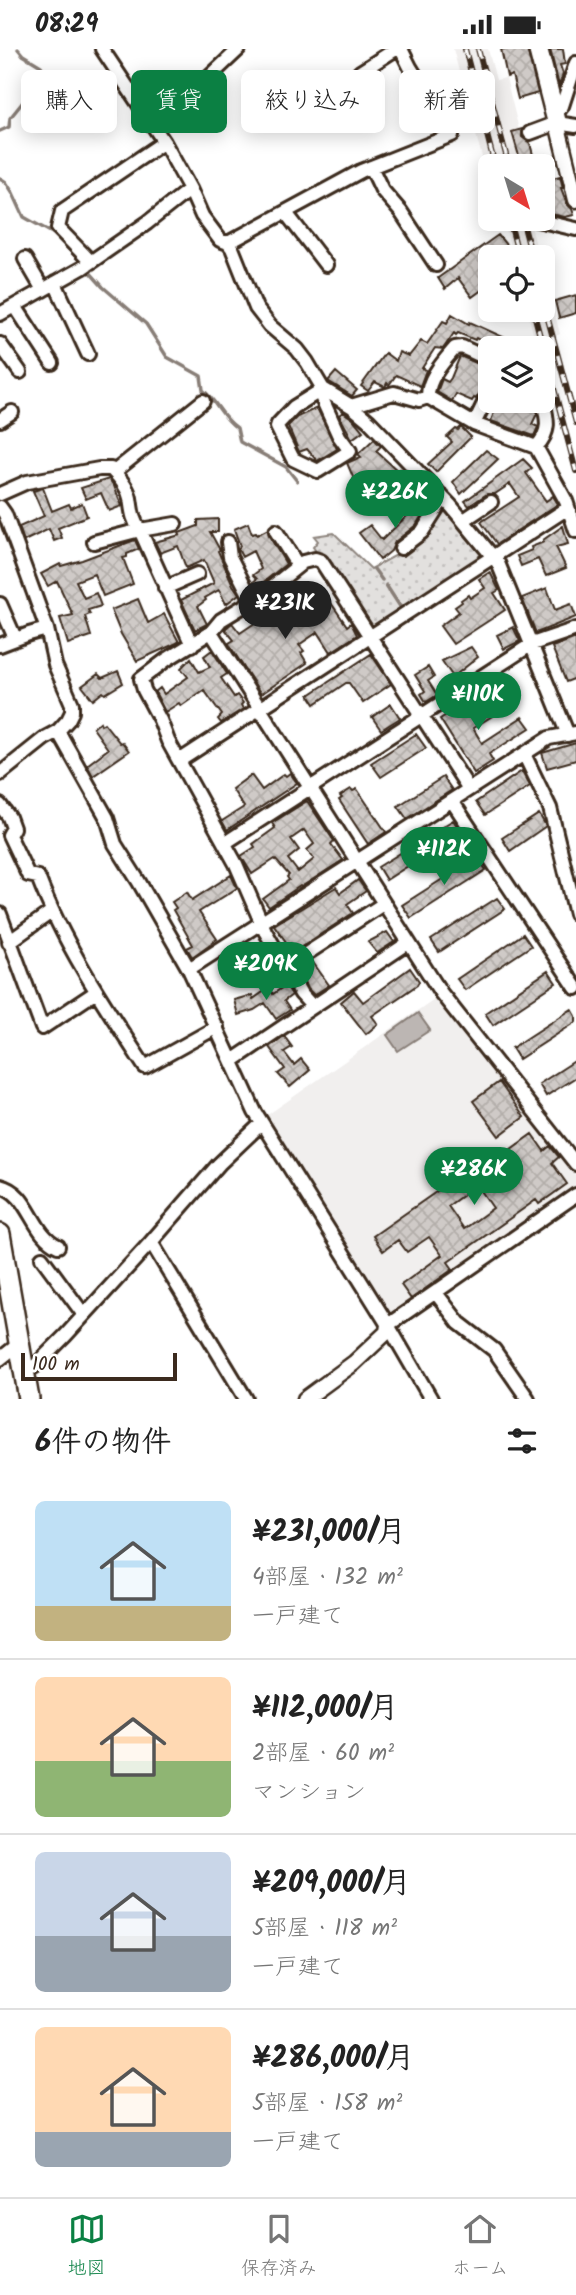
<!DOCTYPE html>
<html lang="ja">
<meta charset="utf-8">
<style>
:root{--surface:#fff;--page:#f6f6f6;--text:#222;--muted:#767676;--line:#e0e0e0;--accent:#0b8043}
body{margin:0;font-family:Kalam,"Klee One",sans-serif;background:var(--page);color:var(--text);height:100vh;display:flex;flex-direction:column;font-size:26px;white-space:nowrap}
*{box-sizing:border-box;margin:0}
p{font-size:23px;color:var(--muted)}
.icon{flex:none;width:38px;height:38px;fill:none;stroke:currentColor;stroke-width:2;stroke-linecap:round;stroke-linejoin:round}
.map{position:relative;height:1350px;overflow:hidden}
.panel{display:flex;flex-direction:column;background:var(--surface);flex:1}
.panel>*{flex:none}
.hud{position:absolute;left:21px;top:21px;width:536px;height:63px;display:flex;gap:14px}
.needle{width:46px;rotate:142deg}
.tools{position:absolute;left:478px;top:105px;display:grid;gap:14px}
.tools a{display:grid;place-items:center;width:77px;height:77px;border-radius:10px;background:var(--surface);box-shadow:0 4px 18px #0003;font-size:35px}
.scale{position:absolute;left:21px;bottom:18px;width:156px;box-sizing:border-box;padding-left:7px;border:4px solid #3b2a1e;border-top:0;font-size:19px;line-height:24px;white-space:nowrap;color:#3b2a1e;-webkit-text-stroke:5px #fff;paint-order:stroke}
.price{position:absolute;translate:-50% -60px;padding:0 16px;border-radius:24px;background:var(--accent);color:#fff;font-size:23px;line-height:46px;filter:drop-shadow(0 2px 4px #0008)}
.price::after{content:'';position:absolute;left:50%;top:42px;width:21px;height:16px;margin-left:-10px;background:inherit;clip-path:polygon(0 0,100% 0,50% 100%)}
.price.on{background:#222;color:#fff}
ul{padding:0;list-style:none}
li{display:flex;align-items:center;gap:21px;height:175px;padding:0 35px}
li+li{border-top:2px solid var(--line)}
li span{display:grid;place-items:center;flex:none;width:196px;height:140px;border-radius:10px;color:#555}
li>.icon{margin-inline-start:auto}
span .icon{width:84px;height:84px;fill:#fffc;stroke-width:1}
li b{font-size:30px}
h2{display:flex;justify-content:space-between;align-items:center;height:84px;padding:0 35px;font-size:30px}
.pill{padding:0 24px;border-radius:10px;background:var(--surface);box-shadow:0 4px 18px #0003;font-size:24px;line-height:63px}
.pill.on{background:var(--accent);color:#fff}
.status{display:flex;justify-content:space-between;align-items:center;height:49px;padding:0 35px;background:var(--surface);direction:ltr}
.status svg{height:19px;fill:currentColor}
.tabs{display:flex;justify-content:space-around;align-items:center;height:98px;border-top:2px solid var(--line);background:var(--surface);font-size:19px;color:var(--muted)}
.tabs a{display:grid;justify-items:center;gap:4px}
.tabs .on{color:var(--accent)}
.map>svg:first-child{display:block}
.built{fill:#f1efee}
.park{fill:url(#park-dots);stroke:#8e857e;stroke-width:2}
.water{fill:#bcb6b3;stroke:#887e77;stroke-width:2}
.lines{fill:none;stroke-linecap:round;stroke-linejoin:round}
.stream{stroke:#887e77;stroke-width:3.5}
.building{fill:url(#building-cross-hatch);stroke:#3b2a1e;stroke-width:2;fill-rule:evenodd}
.minor-casing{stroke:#3b2a1e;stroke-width:18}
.tertiary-casing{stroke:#3b2a1e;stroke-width:19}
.secondary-casing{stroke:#3b2a1e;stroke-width:23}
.primary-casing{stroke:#3b2a1e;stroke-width:24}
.minor{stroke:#fff;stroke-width:12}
.tertiary{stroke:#fff;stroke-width:14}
.secondary{stroke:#fff;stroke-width:18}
.primary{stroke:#fff;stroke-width:19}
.rail-casing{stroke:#3b2a1e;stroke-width:6}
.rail{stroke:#fff;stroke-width:3.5;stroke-dasharray:10;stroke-linecap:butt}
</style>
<div class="status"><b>08:29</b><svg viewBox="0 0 49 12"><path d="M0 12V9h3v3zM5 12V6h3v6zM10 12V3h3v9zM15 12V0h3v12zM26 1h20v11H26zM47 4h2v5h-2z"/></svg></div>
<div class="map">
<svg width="576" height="1350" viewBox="0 0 576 1350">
<defs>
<pattern id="park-dots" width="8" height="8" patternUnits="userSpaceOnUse" patternTransform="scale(1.75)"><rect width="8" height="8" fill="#e2e0de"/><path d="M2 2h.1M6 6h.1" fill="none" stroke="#c3c0be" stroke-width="1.8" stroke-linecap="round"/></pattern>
<pattern id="building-cross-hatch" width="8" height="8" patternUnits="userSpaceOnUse" patternTransform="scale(1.75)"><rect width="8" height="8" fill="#cfcac7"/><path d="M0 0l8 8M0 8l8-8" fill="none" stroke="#b3aeaa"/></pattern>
</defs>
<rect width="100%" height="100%" fill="#fff"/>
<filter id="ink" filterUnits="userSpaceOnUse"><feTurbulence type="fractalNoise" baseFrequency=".0143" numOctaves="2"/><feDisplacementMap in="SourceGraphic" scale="14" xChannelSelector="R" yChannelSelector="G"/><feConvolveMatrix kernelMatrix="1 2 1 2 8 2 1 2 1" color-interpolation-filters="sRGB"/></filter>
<g filter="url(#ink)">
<path class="built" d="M453,0h35l8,31 10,-2 13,52 6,-1 2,8 -3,1 6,28h-40v21z
M503,170h26l10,38h-26z
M543,220l17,65 -4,2 8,30 -21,5 -1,-23h-5l-10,-38h15z
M437,948l139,177v15l-180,125 -12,-1 -121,-195z"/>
<path class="park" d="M447,460l36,44v5l-107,70 -7,-2 -56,-79 5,-6 -4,-5 20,-3 37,36 31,-17 40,-41z"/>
<path class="water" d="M418,964l12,17 -32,21 -11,-16z"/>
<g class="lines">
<path class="stream" d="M0,82l9,-4 1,-9 25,-31 8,-18 -2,-3 -18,-11 -5,-6
M0,129l6,4 7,11 11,24 30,17 28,29
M87,220l16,18 43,37 21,33 34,19 2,14c15,12 18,27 34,38l3,14 46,25 11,14
M374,520l8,11
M386,536l15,23"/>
</g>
<path class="building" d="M501,0h26l11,44 -20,6 -6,-24 -5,2z
M550,0h13l2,15 -5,1 3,9 -4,12z
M522,80v8l8,6 4,16 12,-4 7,23 7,-2 3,12h-2l6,16 5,5 2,6 -9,2 -23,-5v-46h-26l-1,-2 6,-1 -9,-31z
M498,186l9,11 -24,17 7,10v11l-18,13 -14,-19 -13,11 -7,-11z
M576,246v18l-17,5 -4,-17z
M452,265l17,10 1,-2 57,26h-32l-19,-10 -1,2 -17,-7 -2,2 -2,-2 -11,16 -8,-1 -13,20 4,2 -6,16 -24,-11 -7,10 -2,-2 -2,4 -10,-5 -7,9 -7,-5 24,-33 11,8 3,-9 10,4 12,-15 6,3 16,-23 4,2z
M460,307l30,13 -3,14 -4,4 -7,12 -2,-1 -2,3 -16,-7 -4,7 -15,-9 5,-13 6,3 3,-4z
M336,323l21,18 -5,6 -24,-15z
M498,352h35l-3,6 6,3 1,4 -5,10 6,3 -4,9 -43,-15z
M317,359l20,41 -20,12 -10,-12 -8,3 -11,-26 9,-9z
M343,363l10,7 10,12 -11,8 -13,-24z
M461,378l10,10 -35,35 -8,-8 24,-22 -5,-5 9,-8 2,1z
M374,390l7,7 -5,5 22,20 2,-2 9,10 -17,14 5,7 -14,11 -15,-18 -7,3 -14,-33 14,-6 -3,-3z
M486,401l12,9 -37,35 -8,-12z
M523,410l9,9 -6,5 20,28 7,-5 5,8 -61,40 -16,-22 38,-25 -9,-13 -15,10h-8l-18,12 -4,-5z
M109,430l5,7 8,20 -13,5 -8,-18 -15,6 -5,-11z
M43,439l9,23 17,-7 2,4 11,-5 5,13 -29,12 4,10 -8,3 -5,-12 -25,12 -5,-14 25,-11 -11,-25z
M425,444l7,6 -16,26 -21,17 -4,9 -11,9 -21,-27 11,-8 12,15 30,-29 -1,-1z
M218,470v13h-8l10,18 -2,1 15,34 6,9 -13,10 -7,-14 -14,8 1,2 -8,6 9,18 -12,6 -14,-30 33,-17 -10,-23 -18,8 -8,-22 -18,7 -5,-11 25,-7 -1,-2 19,-7v-6z
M248,474l4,11 4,-1 1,2 11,-6 1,7 17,28 -30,24 -3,-6 4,-3 -4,-4 8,-6 -8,-18 -11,6 -4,-8 2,-3 -6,-17z
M563,477l5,18 -12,3 10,21 -20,8 -8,-17 -17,7 -4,-10 15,-6 -1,-3 13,-5 -1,-2z
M135,491l4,9 -12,5v3l-4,1 10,26 -30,12 -9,-22 -18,7 8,17 12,-5 5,13 -13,4 2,4 -5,2 6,20 -23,8 -8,-26 13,-3 -16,-34 -9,5 -7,-12 19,-10 1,2 21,-6z
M490,523l9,18 -5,3 11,17 -52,34 -13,-18 19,-14 -4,-5 7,-5 -1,-2 7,-5 2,3 15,-10 -6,-9z
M547,539l8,22 16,-6 5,13 -40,16 -14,-35z
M295,547l16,21 20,-14 16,23 4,-3 6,12 -26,17 -13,-20 -19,13 5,6 -3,2 6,10 -46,31 -31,-48 -1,-3 5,-3 -9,-11 7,-6 8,10z
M138,550l10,24 16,-9 15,28 -42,19 -16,-27 -10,-24z
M513,578l7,14 -16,8 -7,-14z
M576,589v40l-10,4 -14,-35z
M471,598l7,10 -25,20 -11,-16z
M212,601l15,24 -6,4 13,19 3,-2 6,8 -2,2 2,4 -22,14 -3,-4 4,-4 -18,-25 -23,16 -2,-3 -14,9 -10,-20 5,-4 4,6 24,-17 -7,-9 10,-10 8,14 11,-5 -6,-11z
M371,605l20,30 -28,19 -14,-20h-3l-31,21 -6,-9z
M428,618l6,10 -6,4 9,14 -11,7 -5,-8 4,-3 -10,-16z
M118,622l5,12 -18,11 -2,-2 -10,8 -11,-14 16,-12 4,4z
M480,644l14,22 -21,13 9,15 40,-26 8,11 -41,26 4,7 -19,12 -34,-54z
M391,655l9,14 -19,12 -9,-13z
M100,673l1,3 3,-2 16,20 2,-1 7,9 -36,25 -6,-11 21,-16 -15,-21z
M416,685l10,14 -45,29 -10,-14z
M576,694v17l-29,8 -5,-15z
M522,722l8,15 -45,29 -9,-13z
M290,724l7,10 -70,47 -5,-9 22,-14 -12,-18 19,-14 11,15 22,-16 2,2z
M443,728l9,13 -45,29 -9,-13z
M351,740l2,2 4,-2 29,43 -18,12 -29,-44 3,-2 -2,-2z
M307,752l27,40 -3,3 12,16 -42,27 -1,-1 -31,21 -6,-8 26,-19 -2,-3 2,-2 -14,-16 -23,15 -11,-18 14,-9 -2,-3 22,-16 -3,-5zM304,781l10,14 -7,6 7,9 -16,13 -10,-13 11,-9 -8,-11z
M539,765l7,12 -36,25 -8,-13z
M453,771l8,12 -75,48 -8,-13z
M477,808l9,13 -75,48 -9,-13z
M231,826l6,13 -38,24 18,27 -25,18 -5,-9 6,-3 -20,-35 3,-2 -4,-6 15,-10 5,8z
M358,831l8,11 -19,13 6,9 -64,42 -7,-11 4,-2 -12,-17 62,-38 4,6z
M497,849l8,11 -66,43 -8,-12z
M387,883l7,10 -17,11 -9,-11z
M523,885l8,12 -66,44 -8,-11z
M312,912l17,24 -15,10 -6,-6 -5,-12 7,-4 -6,-7z
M410,919l9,13 -2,4 -45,31 6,8 -12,10 -25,-32 13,-11 9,11z
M548,922l8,12 -63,42 -8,-12z
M286,936l6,10 -8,6 6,9 -14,9 -11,-16 -11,7 -16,5 -4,-15 18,-5 1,4 16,-11 4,6z
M572,960l4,7v6l-57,37 -7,-11z
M284,987l8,11 -8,5 10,13 7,-6 9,11 -20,17 -12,-13 7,-5 -16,-22z
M576,1011v17l-30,19 -7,-12z
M499,1033l25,35 -25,19 -26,-35z
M532,1085l12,17 6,-5 9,11 -7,6 15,21 -28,20 -3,-4 -88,62 5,7 -42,30 -10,-14 41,-30 -13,-18 -22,15 -9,-12 -15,11 -10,-15 116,-81 4,7zM477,1136l16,23 -29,21 -16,-23z"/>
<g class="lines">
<g class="minor-casing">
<path id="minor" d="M102,0l62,93 26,47 12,27 18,24 8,3 4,5 24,60 14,18 27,23 10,13 16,27 28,17 18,15 82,85 47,57 70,172
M360,23l36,-23
M555,66l7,-9 14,-43
M149,70l54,-36 36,-34
M530,84l27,-10 19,3
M371,118l11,23 19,22 35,53
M286,164l40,52
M533,170l43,10
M228,194l133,-72 91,-36 -42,-68 -9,-18
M25,210l18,31
M91,213l-33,-34 4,-17 102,-69
M55,234l33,71
M15,257l37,57
M0,265l82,-46 65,-45 43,-34
M0,295l20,28
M490,311l-28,-13 -7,1c-11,13 -28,31 -27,49l46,27 62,23 30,54 10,30
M319,343l20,44 11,15 -32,20 -25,-12 -16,-32 1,-3 16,-17 29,-18
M351,357l43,-13 25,7 9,-3
M0,371l12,-8
M474,375l16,-33
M536,398c16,-16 11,-30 6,-50
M114,423l89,-71
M0,445l27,-12 72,-13h12c7,7 17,19 19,29 2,13 2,21 10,32l52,115
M0,458l5,7 42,115 8,36 17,39v8l-4,8 -10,11 -13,7 -45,36
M464,471l27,-18
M276,482l22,35
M94,493l46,-12 35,-6
M228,493l2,15 22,43
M401,499l21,-16 21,-33
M165,539l32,-14
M0,555l15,34
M211,583l230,361 135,171
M0,596l29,-11 18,-5
M58,682l49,87 8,26 24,38 50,87 66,143 133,213 43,74
M524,705l26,54 26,106
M179,712l389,-253
M452,752l124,187
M0,756l9,12 4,11 -4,7 19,40 10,2c26,68 67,129 107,190l72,-40
M225,794l307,-199 44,-15
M0,865l42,114 54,-36
M9,893l42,-30
M286,918l97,-63
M189,920l360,-231 27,-5
M312,957l-11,-12 -36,-63 -29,-67 -68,-123 -8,-21 -16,-30 -3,-11 25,-19 45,-28 10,-12 41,-25 41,-33 12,-3 6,2 148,228
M232,1012l176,-118
M0,1137c30,7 31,48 58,60
M151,1193l95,157
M42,1209l42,57
M436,1244l23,30 35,27 34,49
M388,1276l188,-130
M0,1310l19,-15
M24,1323l11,-6 30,-30 86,-94 68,-78 43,-41"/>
</g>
<g class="tertiary-casing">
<path id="tertiary" d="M557,74l19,77
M305,1350l49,-36 33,-31 1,-7"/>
</g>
<g class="secondary-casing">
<path id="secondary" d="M538,0l19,74"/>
</g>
<g class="primary-casing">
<path id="primary" d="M0,1185l29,165"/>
</g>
<use href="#minor" class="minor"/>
<use href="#tertiary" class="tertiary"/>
<use href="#secondary" class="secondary"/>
<use href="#primary" class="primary"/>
<g class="rail-casing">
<path id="rail" d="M465,0l30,117
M478,0l31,117
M509,170l10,38
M522,170l10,38
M542,248l34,126
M533,261l43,161"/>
</g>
<use href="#rail" class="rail"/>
</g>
</g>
</svg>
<div class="tools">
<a><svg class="needle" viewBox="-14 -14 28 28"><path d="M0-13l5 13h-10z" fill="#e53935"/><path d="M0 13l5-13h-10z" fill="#767676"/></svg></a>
<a><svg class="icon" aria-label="locate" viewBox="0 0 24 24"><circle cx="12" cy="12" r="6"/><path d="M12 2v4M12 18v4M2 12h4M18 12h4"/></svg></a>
<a><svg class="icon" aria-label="layers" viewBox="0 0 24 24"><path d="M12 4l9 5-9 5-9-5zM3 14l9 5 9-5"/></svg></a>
</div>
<div class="scale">100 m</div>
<b class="price" style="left:395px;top:481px">¥226K</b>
<b class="price on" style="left:285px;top:592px">¥231K</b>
<b class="price" style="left:478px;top:683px">¥110K</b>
<b class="price" style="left:444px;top:838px">¥112K</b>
<b class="price" style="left:266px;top:953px">¥209K</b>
<b class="price" style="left:474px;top:1158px">¥286K</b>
<div class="hud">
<a class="pill">購入</a>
<a class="pill on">賃貸</a>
<a class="pill">絞り込み</a>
<a class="pill">新着</a>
</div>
</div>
<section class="panel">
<h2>6件の物件<svg class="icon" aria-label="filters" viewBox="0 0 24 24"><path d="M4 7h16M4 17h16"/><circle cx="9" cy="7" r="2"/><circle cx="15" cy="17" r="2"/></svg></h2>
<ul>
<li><span style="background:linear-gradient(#bfe0f5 75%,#c2b280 0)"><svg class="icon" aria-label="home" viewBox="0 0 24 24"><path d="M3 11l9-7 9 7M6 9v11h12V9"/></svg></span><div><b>¥231,000/月</b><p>4部屋 · 132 m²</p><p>一戸建て</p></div></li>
<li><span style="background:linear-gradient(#ffd9b3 60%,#8fb573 0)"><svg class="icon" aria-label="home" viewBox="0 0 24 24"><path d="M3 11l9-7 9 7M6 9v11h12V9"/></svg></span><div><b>¥112,000/月</b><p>2部屋 · 60 m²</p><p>マンション</p></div></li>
<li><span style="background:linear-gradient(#c9d6e8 60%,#9aa5b1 0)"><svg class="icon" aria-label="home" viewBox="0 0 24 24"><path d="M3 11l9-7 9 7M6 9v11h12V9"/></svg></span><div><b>¥209,000/月</b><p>5部屋 · 118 m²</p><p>一戸建て</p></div></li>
<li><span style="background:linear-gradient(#ffd9b3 75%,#9aa5b1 0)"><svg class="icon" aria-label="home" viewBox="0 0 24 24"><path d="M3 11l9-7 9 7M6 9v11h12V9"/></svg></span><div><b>¥286,000/月</b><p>5部屋 · 158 m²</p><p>一戸建て</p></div></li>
</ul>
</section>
<nav class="tabs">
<a class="on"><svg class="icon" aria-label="map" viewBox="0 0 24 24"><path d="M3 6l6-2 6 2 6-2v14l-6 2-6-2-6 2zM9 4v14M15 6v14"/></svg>地図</a>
<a><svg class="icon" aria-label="saved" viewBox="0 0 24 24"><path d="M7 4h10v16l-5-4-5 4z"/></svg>保存済み</a>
<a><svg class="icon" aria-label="home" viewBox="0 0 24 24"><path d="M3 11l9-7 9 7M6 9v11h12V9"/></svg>ホーム</a>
</nav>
